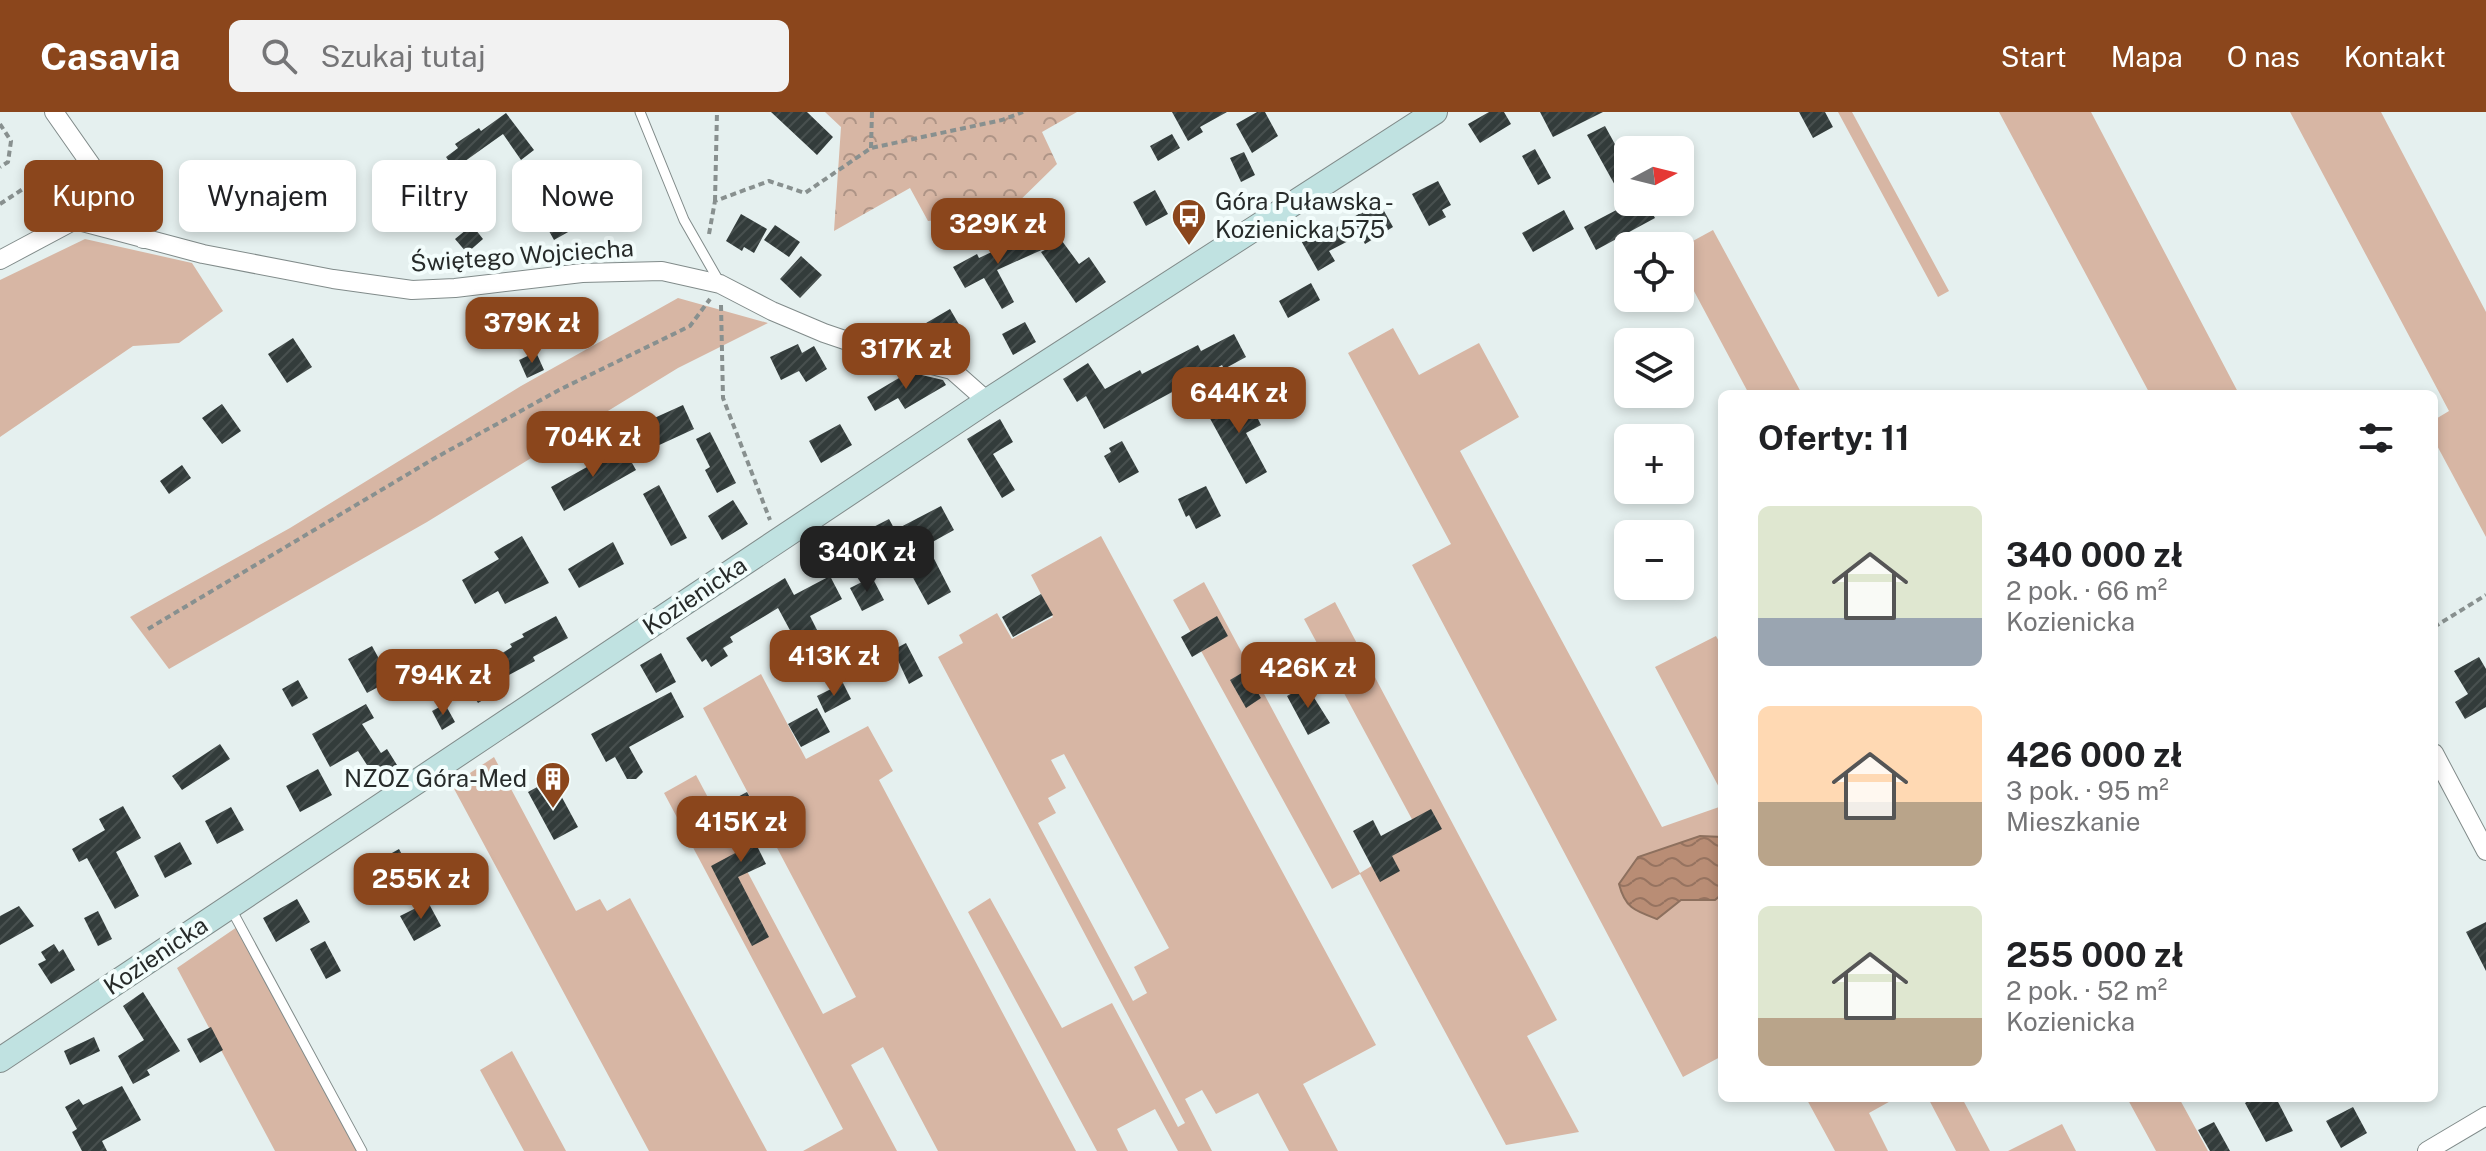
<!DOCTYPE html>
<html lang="pl">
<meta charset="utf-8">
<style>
:root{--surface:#fff;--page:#f2f2f2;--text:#202124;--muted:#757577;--accent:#8b461c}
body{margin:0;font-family:"Public Sans",sans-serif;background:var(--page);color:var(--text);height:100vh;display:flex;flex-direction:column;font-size:30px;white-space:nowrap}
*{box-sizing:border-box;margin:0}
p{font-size:26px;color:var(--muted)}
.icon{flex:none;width:44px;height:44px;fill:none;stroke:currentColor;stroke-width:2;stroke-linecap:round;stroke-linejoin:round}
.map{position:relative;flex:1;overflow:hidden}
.drawer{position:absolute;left:1718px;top:278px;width:720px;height:712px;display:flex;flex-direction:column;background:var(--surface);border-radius:12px;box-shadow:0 4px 12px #0003}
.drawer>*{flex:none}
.guide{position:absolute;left:24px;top:48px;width:760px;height:72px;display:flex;gap:16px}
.needle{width:52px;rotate:83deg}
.fabs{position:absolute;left:1614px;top:24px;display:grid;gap:16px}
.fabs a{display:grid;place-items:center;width:80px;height:80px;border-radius:12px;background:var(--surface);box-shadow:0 4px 12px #0003;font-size:40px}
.price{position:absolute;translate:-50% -68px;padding:0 18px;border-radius:16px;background:var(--accent);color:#fff;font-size:26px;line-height:52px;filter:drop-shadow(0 2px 4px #0008)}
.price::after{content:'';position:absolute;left:50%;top:48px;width:24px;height:18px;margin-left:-12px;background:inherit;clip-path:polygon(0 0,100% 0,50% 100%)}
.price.selected{background:#222;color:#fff}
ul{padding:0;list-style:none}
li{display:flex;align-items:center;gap:24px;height:200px;padding:0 40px}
li span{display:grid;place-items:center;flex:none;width:224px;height:160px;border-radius:12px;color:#555}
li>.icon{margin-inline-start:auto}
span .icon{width:96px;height:96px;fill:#fffc;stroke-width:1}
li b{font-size:34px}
h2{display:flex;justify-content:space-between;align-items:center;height:96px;padding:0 40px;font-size:34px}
.chip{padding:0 28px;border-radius:12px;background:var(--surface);box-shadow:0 4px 12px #0003;font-size:28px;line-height:72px}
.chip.selected{background:var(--accent);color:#fff}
header{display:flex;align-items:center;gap:48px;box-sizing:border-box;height:112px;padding:0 40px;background:var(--accent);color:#fff}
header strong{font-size:38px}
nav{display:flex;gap:44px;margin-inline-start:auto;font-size:28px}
.search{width:560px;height:72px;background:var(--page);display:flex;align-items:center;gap:20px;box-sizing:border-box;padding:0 28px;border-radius:12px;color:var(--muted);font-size:30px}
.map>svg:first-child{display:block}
.green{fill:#d7b6a4;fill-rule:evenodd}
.forest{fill:url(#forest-crowns)}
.water{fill:url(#water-waves);stroke:#8d705e;stroke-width:2}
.building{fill:url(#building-hatch)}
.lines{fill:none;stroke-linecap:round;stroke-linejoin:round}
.lane-casing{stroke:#818b8a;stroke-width:11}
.street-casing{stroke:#818b8a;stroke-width:20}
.secondary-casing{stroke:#818b8a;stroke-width:26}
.path{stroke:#88908f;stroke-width:4;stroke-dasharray:6 4;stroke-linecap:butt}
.lane{stroke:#fff;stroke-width:9}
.street{stroke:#fff;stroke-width:18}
.secondary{stroke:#c0e2e1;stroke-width:24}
.labels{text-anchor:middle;stroke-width:8;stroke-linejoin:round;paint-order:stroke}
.poi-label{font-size:24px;fill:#272b2a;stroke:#f3fdfc;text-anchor:start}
.street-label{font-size:24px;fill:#272b2a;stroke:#f3fdfc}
</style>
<header>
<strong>Casavia</strong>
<div class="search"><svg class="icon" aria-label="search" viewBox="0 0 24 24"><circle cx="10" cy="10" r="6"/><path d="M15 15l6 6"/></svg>Szukaj tutaj</div>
<nav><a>Start</a><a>Mapa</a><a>O nas</a><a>Kontakt</a></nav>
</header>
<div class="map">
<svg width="2486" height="1039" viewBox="0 0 2486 1039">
<defs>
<pattern id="forest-crowns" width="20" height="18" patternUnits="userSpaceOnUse" patternTransform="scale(2)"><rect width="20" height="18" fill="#d7b6a4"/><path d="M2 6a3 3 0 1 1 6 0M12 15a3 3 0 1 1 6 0" fill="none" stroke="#ae9486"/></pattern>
<pattern id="water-waves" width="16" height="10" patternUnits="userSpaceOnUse" patternTransform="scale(2)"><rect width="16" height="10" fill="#b98d75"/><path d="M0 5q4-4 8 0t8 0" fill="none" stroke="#967360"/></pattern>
<pattern id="building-hatch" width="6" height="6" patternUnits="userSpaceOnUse" patternTransform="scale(2)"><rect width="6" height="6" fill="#333c3b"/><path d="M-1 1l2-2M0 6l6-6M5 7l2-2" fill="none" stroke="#48504f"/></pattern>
</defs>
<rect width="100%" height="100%" fill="#e5f0ef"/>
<path class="green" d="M1838,0h14l97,179 -11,6z
M1999,0h92l148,282h-89z
M2290,0h91l105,200v225l-52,-97v-20l15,-9z
M1713,118l89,164h-53l-69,-129v-17z
M85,127l107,24 31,48 -44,32 -46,3 -133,91v-157z
M678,186l90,25 -90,45 -251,154 -258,147 -39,-52 160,-89 231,-142z
M1393,216l26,47 60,-32 40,74 -59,34 202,376 60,-21v250l-39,21 -271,-512 39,-21 -103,-191z
M1101,424l275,509 -73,39 35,67h-49l-31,-58 -42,21 -14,-24 -17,9 27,52h-34l-23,-42 -38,20 11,22h-31l-129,-239 22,-14 72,130 50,-25 66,124 7,-4 -247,-466 25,-14 -4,-8 38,-22 15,26 41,-22 -22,-42zM1064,642l105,194 -35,19 13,26 -14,8 -95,-178 18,-10 -8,-15 18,-10 -15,-28z
M1204,470l156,291 61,-37 -117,-217 31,-17 222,418 -30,16 52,96 -73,13 -146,-271 -28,15 -159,-289z
M1716,524l6,11v146l-67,-126z
M761,562l45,85 62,-33 25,45 -14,9 197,371h-138l-55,-104 -32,18 46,86h-94l40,-22 -179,-336 32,-18 127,239 33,-17 -153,-289z
M494,645l82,154 24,-12 7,12 23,-13 137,253h-118l-197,-366z
M237,815l120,224h-82l-98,-183z
M512,939l54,100h-42l-44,-81z
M1806,986h90l-27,15 19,38h-53z
M1928,986h34l28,53h-34z
M2127,986h52l29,53h-52z
M2062,1012l14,27h-68z"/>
<path class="forest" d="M825,0h252l-35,20 15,32 -52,51 -77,6 -18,-33 -76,43 7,-104z"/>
<path class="water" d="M1700,724l22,1v57l-7,6h-34l-24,19c-22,-8 -32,-11 -38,-35l19,-27z"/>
<path class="building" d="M771,0h36l26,25 -16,18z
M1172,0h55l-27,15 3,5 -15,9z
M1257,0h8l13,24 -26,17 -16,-29z
M1489,0h15l7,12 -31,19 -12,-19z
M1540,0h63l-50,25z
M1799,0h26l8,15 -20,11z
M506,1l28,37 -13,10 -18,-26 -49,35 -8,-12 12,-9 -3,-4 24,-16 2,3z
M1605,14l23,42v36l18,-2 9,16 -59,32 -12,-23 42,-22 -39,-70z
M1172,22l8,14 -22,13 -8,-15z
M1535,37l16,29 -13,7 -16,-29z
M1244,40l11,23 -14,7 -11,-24z
M1438,69l13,24 -9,5 4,7 -17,9 -17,-32z
M553,74l8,15 7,-4 16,26 -30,17 -23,-41z
M1155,78l13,24 -22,12 -13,-24z
M1379,90l14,25 -28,17 -5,-9 -31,16 6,10 -17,10 -19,-34 26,-14 5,8z
M1564,98l10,19 -41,23 -11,-19z
M741,102l26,15 -13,24 -10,-6 -2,4 -16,-10z
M472,113l11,14 -16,14 -12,-14z
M775,113l25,17 -11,15 -25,-17z
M1036,119l10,17 -49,22 17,32 -12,7 -18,-31 -19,10 -12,-21 24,-13 2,4z
M1062,129l17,23 10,-7 17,25 -30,21 -35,-51z
M801,144l21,19 -22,23 -20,-19z
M1311,171l9,17 -32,18 -9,-17z
M579,193l13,24 -26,15 -13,-24z
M950,197l14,24 -29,17 -14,-24z
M1025,210l11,20 -23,13 -11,-21z
M1234,222l12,23 -22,12 -2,-4 -118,64 -18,-33 -9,6 -14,-23 25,-16 17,26 35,-19 2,4 56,-29 3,6z
M293,226l19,29 -25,16 -19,-29z
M798,232l4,9 12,-7 13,23 -21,13 -7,-11 -18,9 -11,-23z
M536,240l8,18 -17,8 -8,-18z
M909,260l34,8 3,5 -41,24 -7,-11 -23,13 -8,-14z
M1245,281l16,32 -15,8 21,39 -21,12 -39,-71z
M222,292l19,27 -19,13 -20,-26z
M683,293l11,24 -52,24 -12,-24z
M1000,307l13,23 -20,12 22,36 -13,8 -35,-59z
M840,312l12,21 -31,18 -12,-22z
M710,320l26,51 -19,10 -12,-23 5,-3 -14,-28z
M1122,329l17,31 -20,11 -15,-27 7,-4 -2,-4z
M623,335l13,23 -72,41 -13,-24z
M182,353l9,13 -22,16 -9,-13z
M659,373l28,53 -16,8 -28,-52z
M1206,374l15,30 -25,13 -7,-14 -3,2 -8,-18z
M733,388l15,24 -26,16 -14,-24z
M941,394l13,24 -27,15 24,47 -23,13 -34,-62 -25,12 -11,-20 31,-16 6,11z
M522,424l27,47 -44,21 -7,-13 -23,13 -13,-24 37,-21 -5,-7z
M613,430l11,22 -45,24 -11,-19z
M830,464l12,23 -32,17 10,20 -21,11 -21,-39 -48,29 3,5 -10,6 5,8 -17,11 -5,-8 -4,3 -16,-24 99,-60 9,17z
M872,465l12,23 -22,11 -12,-23z
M1041,482l12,21 -40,22 -11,-20z
M556,504l12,22 -35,19 2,4 -30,16 4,7 -31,19 -16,-25 50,-31 -2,-3 14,-7 -2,-3z
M1217,504l11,20 -36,21 -11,-20z
M862,526l11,22 -15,8 -12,-22z
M906,531l17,33 -14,8 -16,-34z
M372,534l11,20 16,-10 9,15 -41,22 -19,-34z
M661,541l15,29 -20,11 -16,-28z
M2479,545l7,12v38l-21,12 -10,-17 13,-8 -14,-23z
M1245,559l16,27 -15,10 -16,-28z
M298,568l10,18 -16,9 -10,-18z
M843,571l8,16 -26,14 -8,-17z
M1306,573l24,38 -22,12 -21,-39z
M671,580l13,25 -55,30 14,25 -7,7h-9l-12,-22 -9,5 -15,-28z
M366,592l8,14 -12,6 19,29 6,-4 10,16 -21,14 -18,-28 -28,16 -18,-33z
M445,592l10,18 -13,8 -10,-19z
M817,596l13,24 -29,15 -13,-23z
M220,632l10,15 -48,31 -10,-14z
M318,657l14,26 -32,17 -14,-26z
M552,667l26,48 -24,13 -26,-48z
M747,680l15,28 -14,8 18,36 -28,13 31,60 -17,9 -41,-80 28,-15 -22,-43z
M123,694l18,32 -25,14 23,44 -24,13 -28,-51 -8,4 -7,-13 33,-19 -6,-11z
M231,695l13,23 -27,14 -12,-23z
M1431,697l11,20 -50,27 8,15 -20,11 -27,-51 20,-11 8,16z
M180,730l12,22 -27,14 -11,-22z
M399,737l13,24 -23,13 -13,-24z
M297,787l13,23 -34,20 -13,-24z
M428,790l13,24 -27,15 -14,-25z
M19,794l15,20 -34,19v-29z
M98,799l14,28 -14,7 -14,-28z
M2486,810v49l-20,-39z
M325,829l16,30 -15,8 -16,-30z
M54,832l5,8 4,-3 12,21 -24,14 -13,-20 8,-4 -5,-8z
M143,880l37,59 -33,19 3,5 -17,9 -15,-28 26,-16 -21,-34z
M211,915l12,23 -23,13 -13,-24z
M94,925l6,14 -30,14 -6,-14z
M122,974l19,34 -39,21 5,10h-25l-10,-19 5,-3 -12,-22 14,-8 4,6z
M2253,986h23l17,33 -27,11 -21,-39z
M2353,995l14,26 -26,15 -15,-27z
M2214,1010l16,29h-20l-12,-21z"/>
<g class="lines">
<g class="lane-casing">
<path id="lane" d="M640,0l44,108 36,63
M230,795l132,244"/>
</g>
<g class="street-casing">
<path id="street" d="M54,0l89,127
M75,108l10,-27 4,-31
M0,148l75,-40 128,34 130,25 79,11 43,-2 127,-15 80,-2 58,13 52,27 52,22 56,19 72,18 35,31
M2434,641l52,98
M2427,1039l59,-35"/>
</g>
<g class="secondary-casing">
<path id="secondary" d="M0,948l987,-659 448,-289"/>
</g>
<path class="path" d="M0,12l11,17 -3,21 -8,5
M871,36l1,-36
M715,89l2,-89
M0,92l26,-17 34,23
M709,122l6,-33 54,-20 36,12 66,-45 131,-28 21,-8
M721,193l2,93 47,122
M2434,515l52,-32
M148,517l287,-171 124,-68 131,-64 20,-27"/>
<use href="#lane" class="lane"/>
<use href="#street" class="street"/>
<use href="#secondary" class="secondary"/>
</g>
<defs>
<g id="bus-pin" transform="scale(1.8)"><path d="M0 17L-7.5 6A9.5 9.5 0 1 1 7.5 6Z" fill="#8b461c" stroke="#f3fdfc"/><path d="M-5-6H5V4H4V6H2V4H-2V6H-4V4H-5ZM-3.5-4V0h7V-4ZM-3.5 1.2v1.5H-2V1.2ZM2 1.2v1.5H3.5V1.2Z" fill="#fff"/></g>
<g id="building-pin" transform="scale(1.8)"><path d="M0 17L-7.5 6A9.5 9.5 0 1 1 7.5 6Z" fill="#8b461c" stroke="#f3fdfc"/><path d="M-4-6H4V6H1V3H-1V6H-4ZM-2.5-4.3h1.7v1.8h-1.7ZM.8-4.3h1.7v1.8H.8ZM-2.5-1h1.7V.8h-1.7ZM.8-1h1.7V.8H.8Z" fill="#fff"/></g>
</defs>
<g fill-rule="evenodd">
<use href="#bus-pin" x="1189" y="104"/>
<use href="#building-pin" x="553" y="667"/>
</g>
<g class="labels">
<g class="poi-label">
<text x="1215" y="98">Góra Puławska -<tspan x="1215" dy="28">Kozienicka 575</tspan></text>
<text x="527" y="675" text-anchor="end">NZOZ Góra-Med</text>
</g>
<g class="street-label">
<text transform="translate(522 144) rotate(-4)" y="8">Świętego Wojciecha</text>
<text transform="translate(695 484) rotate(-34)" y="8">Kozienicka</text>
<text transform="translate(156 844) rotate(-34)" y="8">Kozienicka</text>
</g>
</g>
</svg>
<div class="fabs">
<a><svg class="needle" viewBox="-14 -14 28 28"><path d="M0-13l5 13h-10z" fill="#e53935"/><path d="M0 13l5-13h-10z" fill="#757577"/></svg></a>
<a><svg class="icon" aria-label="locate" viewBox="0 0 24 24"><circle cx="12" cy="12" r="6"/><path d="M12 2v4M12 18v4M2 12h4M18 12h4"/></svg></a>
<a><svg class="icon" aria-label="layers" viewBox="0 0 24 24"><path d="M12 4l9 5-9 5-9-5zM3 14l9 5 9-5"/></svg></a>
<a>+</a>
<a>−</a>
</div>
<b class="price" style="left:998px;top:154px">329K zł</b>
<b class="price" style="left:532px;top:253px">379K zł</b>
<b class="price" style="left:906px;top:279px">317K zł</b>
<b class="price" style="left:1239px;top:323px">644K zł</b>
<b class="price" style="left:593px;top:367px">704K zł</b>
<b class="price selected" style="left:867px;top:482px">340K zł</b>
<b class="price" style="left:834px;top:586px">413K zł</b>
<b class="price" style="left:1308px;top:598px">426K zł</b>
<b class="price" style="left:443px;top:605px">794K zł</b>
<b class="price" style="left:741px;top:752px">415K zł</b>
<b class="price" style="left:421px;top:809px">255K zł</b>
<div class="guide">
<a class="chip selected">Kupno</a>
<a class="chip">Wynajem</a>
<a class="chip">Filtry</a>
<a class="chip">Nowe</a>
</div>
<section class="drawer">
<h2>Oferty: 11<svg class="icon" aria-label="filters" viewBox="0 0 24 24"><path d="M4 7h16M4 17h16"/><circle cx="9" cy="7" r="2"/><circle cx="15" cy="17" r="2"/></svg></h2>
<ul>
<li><span style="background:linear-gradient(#dfe7d0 70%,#9aa5b1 0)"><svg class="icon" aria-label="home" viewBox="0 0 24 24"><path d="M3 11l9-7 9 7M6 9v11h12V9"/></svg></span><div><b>340 000 zł</b><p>2 pok. · 66 m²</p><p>Kozienicka</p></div></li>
<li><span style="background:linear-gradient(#ffd9b3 60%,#b9a48a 0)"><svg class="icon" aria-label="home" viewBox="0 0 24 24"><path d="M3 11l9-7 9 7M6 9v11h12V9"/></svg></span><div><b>426 000 zł</b><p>3 pok. · 95 m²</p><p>Mieszkanie</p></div></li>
<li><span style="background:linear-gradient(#dfe7d0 70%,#b9a48a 0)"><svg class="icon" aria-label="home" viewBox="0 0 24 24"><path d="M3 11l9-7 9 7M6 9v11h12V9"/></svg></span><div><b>255 000 zł</b><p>2 pok. · 52 m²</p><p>Kozienicka</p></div></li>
</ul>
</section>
</div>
